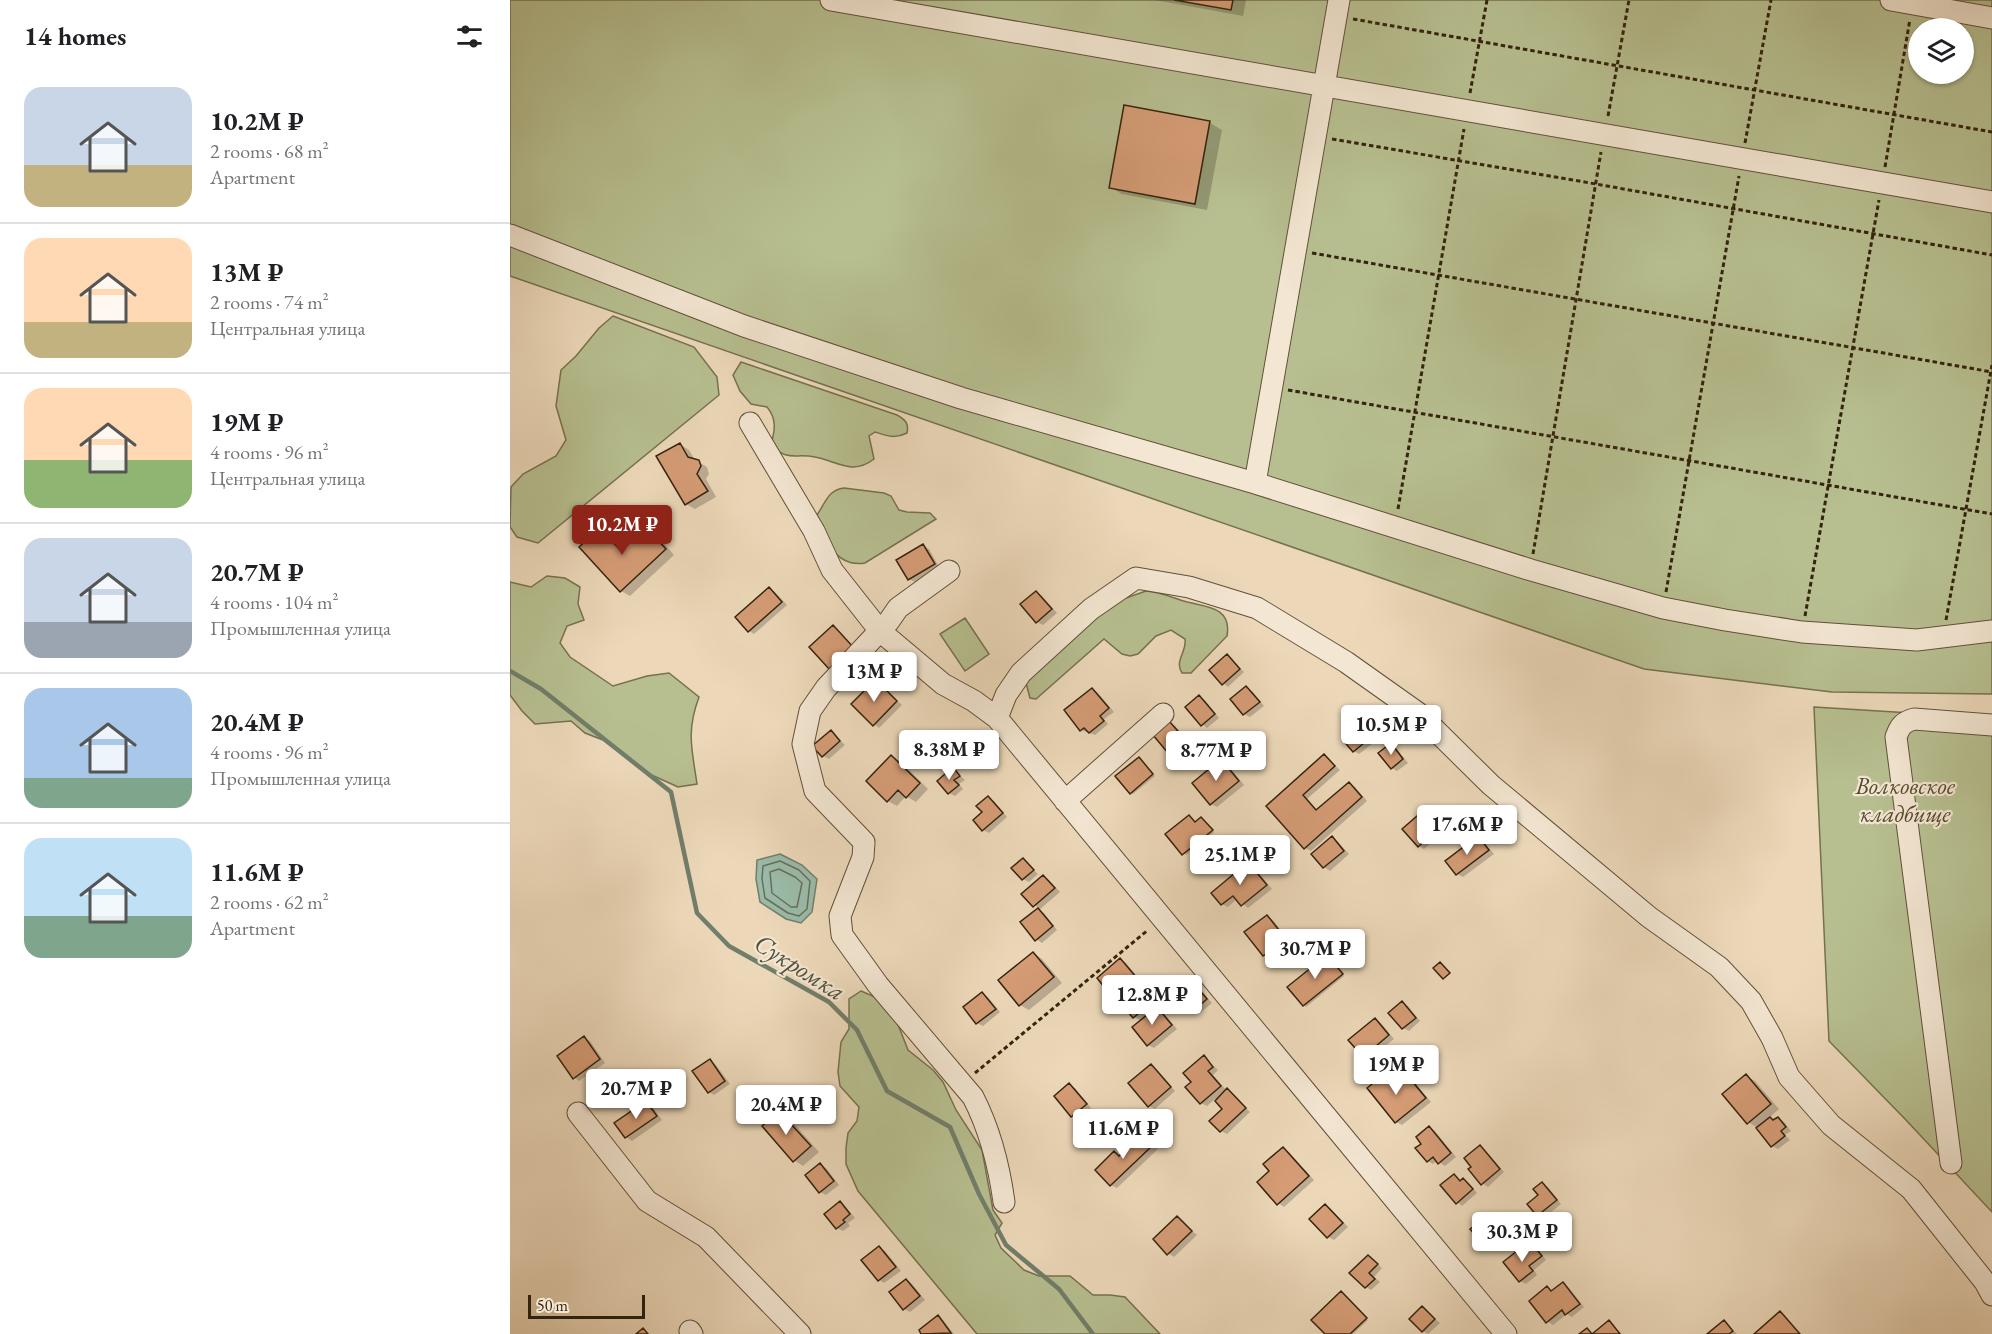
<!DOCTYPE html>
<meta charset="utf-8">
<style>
:root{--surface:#fff;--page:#f6f6f6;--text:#202124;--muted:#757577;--line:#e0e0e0;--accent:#8f2418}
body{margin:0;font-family:"EB Garamond",serif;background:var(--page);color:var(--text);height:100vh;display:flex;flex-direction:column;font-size:22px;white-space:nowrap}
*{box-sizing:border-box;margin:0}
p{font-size:20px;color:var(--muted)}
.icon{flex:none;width:33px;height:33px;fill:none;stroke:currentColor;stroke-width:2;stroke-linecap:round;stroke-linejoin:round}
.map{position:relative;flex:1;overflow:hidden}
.drawer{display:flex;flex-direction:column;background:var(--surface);width:510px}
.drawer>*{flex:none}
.buttons{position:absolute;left:1398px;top:18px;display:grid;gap:12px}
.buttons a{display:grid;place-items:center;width:66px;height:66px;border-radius:50%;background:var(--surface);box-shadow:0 2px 4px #0004;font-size:30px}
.scale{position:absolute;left:18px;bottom:15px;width:117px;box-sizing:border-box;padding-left:6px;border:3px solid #34230e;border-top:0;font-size:16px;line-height:21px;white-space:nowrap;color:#34230e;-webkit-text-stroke:4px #f3e6d2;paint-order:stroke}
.price{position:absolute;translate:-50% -51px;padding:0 14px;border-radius:6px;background:#fff;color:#222;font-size:20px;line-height:39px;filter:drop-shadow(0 2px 3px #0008)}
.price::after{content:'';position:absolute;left:50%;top:36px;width:18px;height:14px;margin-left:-9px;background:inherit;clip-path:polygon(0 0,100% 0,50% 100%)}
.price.selected{background:var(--accent);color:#fff}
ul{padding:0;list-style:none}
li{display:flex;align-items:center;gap:18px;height:150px;padding:0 24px}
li+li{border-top:2px solid var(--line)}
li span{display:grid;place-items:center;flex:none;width:168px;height:120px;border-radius:18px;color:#555}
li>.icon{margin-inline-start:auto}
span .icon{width:72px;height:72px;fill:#fffc;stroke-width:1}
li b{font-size:26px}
h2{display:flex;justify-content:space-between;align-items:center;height:72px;padding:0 24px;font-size:26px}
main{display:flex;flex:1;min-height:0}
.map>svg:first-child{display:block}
.green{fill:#b7bf90;stroke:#76714f;stroke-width:1.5;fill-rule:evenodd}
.water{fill:#9abba9;stroke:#717e6b;stroke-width:1.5}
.shadow{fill:#0003}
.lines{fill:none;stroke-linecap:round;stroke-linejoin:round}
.shore{stroke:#676f5c;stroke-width:1.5}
.stream{stroke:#717e6b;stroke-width:4.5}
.building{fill:#d59c75;stroke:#34230e;stroke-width:1.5}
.minor-casing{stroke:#625039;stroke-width:23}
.path{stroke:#34230e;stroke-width:3;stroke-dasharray:4.5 3;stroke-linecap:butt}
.minor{stroke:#f3e6d2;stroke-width:21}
.labels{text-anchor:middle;stroke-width:4.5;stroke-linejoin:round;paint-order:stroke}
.park-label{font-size:24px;font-style:italic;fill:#554a2e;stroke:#f3e6d2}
.water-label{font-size:26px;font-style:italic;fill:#53513c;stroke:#f3e6d2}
</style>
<main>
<section class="drawer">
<h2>14 homes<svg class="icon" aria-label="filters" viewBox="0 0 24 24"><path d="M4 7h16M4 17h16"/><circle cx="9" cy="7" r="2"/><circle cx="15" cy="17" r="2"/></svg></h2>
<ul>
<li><span style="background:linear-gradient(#c9d6e8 65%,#c2b280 0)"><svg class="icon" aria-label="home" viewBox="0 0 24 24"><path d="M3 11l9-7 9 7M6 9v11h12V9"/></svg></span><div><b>10.2M ₽</b><p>2 rooms · 68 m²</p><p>Apartment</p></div></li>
<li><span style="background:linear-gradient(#ffd9b3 70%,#c2b280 0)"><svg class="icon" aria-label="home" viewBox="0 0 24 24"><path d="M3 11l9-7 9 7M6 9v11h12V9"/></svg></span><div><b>13M ₽</b><p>2 rooms · 74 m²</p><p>Центральная улица</p></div></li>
<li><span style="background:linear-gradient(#ffd9b3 60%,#8fb573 0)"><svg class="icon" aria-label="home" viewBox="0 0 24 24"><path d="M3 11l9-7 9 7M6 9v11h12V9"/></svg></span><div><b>19M ₽</b><p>4 rooms · 96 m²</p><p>Центральная улица</p></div></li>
<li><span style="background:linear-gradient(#c9d6e8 70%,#9aa5b1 0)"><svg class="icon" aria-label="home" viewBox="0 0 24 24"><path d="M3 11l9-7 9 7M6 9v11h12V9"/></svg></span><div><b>20.7M ₽</b><p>4 rooms · 104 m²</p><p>Промышленная улица</p></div></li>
<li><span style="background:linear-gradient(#a9c7e8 75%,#7fa58c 0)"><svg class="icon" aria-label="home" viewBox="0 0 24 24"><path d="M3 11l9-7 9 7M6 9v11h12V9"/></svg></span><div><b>20.4M ₽</b><p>4 rooms · 96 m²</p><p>Промышленная улица</p></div></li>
<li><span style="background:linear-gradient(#bfe0f5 65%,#7fa58c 0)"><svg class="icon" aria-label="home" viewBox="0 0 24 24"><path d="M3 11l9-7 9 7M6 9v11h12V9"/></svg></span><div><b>11.6M ₽</b><p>2 rooms · 62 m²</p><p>Apartment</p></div></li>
</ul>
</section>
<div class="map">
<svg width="1482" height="1334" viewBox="0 0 1482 1334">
<rect width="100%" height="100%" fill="#ecd8b9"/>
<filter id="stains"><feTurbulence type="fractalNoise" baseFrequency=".00333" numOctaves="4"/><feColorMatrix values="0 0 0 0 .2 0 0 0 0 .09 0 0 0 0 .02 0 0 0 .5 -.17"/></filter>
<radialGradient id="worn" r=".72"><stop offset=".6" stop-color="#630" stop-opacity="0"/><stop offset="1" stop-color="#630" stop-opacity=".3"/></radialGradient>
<path class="green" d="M0,0h1482v694l-160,-2 -188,-23 -1134,-393zM1408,28h46v46h-46z
M103,316l81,31 23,30 2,18 -181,148 -21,-6 -7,-10 1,-40 12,-13 33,-18 10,-16 -10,-34 5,-36 15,-14 23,-28z
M231,362l156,53c9,5 12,9 10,18 -12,6 -20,3 -32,-1l-6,4 5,23c-22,17 -37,2 -59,-2 -20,-4 -27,5 -44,-12 4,-15 6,-26 -4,-38l-16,-3 -11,-13 -7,-16z
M334,488l40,5 7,3 8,14 8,2 23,1 6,6 -71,44c-30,5 -41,-25 -48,-48 9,-13 11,-25 27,-27z
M37,576l18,2 15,9 -2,17 6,16 -17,6 -7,17 10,14 43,29 34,-10 22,-3 30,24c-13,35 -7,52 -2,87l-19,3 -33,-15 -42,-32 -18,-7 -14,-12 -36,3 -13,-13 -12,-16v-113l21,5z
M636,591c15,1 27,7 41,11 20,5 45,5 40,34l-36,37h-9c-8,-12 5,-21 3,-34l-14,-9 -15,6 -18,18 -8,2 -8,-2 -18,-15 -68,60 -6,-1 -4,-15 74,-76z
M455,618l24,36 -24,17 -25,-37z
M1304,707l178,11v494l-87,-93 -76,-78z
M351,991l14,6 22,25 11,28 25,20 10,12 13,28 26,40 11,60 9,13 -7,12 6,13 23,22 15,6h31l23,19h17l15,2 35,37h-183l-119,-143 -12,-27v-16l2,-15 9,-12 2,-14 -19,-21 -2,-14 3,-30 8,-13v-30z"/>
<path class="water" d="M270,854l22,11 15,14 -5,33 -11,11 -15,-4 -26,-17 -4,-23 1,-19z"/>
<path class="shadow" d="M645,0h91l-3,16z
M615,107l85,16 12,7 -15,80 -85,-16 -12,-7z
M170,444l9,6 6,10 12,7 2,7 -3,5 10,18 -21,12 -9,-5z
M137,529l9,5 18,21 -44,41 -9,-5 -21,-61 9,5 15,15z
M413,546l6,3 10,18 -24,15 -6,-3z
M259,589l6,3 12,13 -33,29 -5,-3z
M526,593l6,3 15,17 -14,12 -6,-3z
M717,656l17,16 -16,15 -5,-4z
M369,685l23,20 -23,23 -5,-4z
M736,688l6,3 12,15 -14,11 -6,-3 -12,-15z
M583,689l5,4 16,19 -10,7 4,5 -13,11 -14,-5z
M689,697l6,3 14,18 -12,10 -5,-4z
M660,723l5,3 14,17 -14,12 -6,-3z
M854,723l6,3 10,12 -21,16 -5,-3z
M321,732l14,13 -16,14 -6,-3z
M881,745l5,3 12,15 -11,8 -5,-3z
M814,756l16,14 -33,29 11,12 31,-27 6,3 12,14 -56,50 -6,-3 -37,-42z
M382,757l9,5 27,27 -12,13 -10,-6 -9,10 -9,-5z
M631,760l14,16 -22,18 -2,-1z
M711,761l6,3 17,21 -27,22 -6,-3 -17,-21z
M443,769l12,11 -6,4 4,5 -8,7 -6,-3z
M478,798l6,3 13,16 -18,16 -6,-3 1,-18z
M915,811l6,3 14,17 -21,18 -5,-3z
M694,820l10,12 -28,23 -19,-20z
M968,837l5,4 11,13 -31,23 -6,-3 -10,-13z
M822,838l6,4 11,12 -19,17 -6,-4 -11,-12z
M513,860l15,14 -9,8 -6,-3z
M738,864l6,4 18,21 -24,19 -11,-9 -9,8 -6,-3z
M533,877l6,3 11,12 -21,18 5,3 13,17 -15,13 -6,-4 -14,-17 17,-13 -15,-15z
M757,916l6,4 17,22 -21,16 -5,-3z
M523,953l9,6 20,24 -33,27 -9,-5z
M817,956l17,20 -38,31 -17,-20z
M611,960l5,3 15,18 -22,18 -6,-4z
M681,982l6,3 15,18 -12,10 -6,-3z
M631,985l6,3 13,16 -5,4 8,4 14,17 -23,19 -6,-3 -6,-24 -8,-4z
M472,994l6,3 12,15 -17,14 -6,-3z
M892,1003l6,3 12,15 -11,10 -6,-3z
M865,1019l6,4 13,16 -25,20 -5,-3z
M74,1038l6,3 15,22 -26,18 -5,-4z
M694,1057l14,13 -5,5 14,16 6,3 17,18 -23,22 -6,-3 3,-22 -9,-10 -8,7 -6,-3 -8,-20z
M200,1060l5,4 15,20 -16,11 -5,-3z
M641,1066l5,3 19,22 -20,18 -6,-3z
M136,1072l5,3 8,12 -18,12 -5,-3z
M882,1075l8,7 7,-6 6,4 18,22 -29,23 -6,-3 -10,-42z
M1236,1076l9,5 24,28 -10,9 5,3 4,-3 6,4 7,9 -6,4 5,5 -12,9 -6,-3 -14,-18 -10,-6z
M559,1085l6,3 16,20 -13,11 -6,-3z
M136,1103l6,3 10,14 -30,21 -6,-4 -9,-13z
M270,1112l9,6 30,34 -16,14 -9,-6z
M919,1128l6,3 21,26 -11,9 -8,-5 -4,3 -5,-3 -5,-17z
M633,1136l15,13 -41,39 -6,-3 3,-32 7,4z
M970,1147l5,3 19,22 -16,15 -6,-4z
M773,1149l6,3 25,28 -30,27 -6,-4 -7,-32z
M310,1165l6,3 13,17 -13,10 -6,-3z
M944,1176l7,5 2,-1 6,3 8,10 -15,13 -5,-4z
M1032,1184l6,3 13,17 -17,14 -6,-3z
M330,1203l6,4 9,11 -7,5 2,3 -7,5 -6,-3 -11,-14z
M816,1206l5,3 17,18 -14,13 -6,-3z
M981,1214l5,4 10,12 -19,14 -5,-3z
M667,1218l20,17 -23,22 -6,-4z
M1023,1247l6,4 7,9 -12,10 3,5 -11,9 -6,-3 -3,-28 5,3z
M369,1248l6,3 16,20 -17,12 -5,-3z
M858,1256l14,12 -8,9 6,5 -9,8 -5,-3z
M397,1280l5,4 13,16 -15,12 -6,-3z
M1053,1284l5,3 16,20 -12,10 -5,-3 -14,11 -6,-4v-33l6,4z
M833,1294l25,26 -15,14h-26z
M912,1308l18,15 -12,11 -5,-3z
M428,1317l5,3 11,14h-31l-2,-3z
M1099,1322l13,12h-28z
M1214,1322l13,12h-28z"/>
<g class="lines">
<path class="shore" d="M270,861l19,9 11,11 -3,28 -8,7 -11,-3 -23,-15 -3,-19 1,-13z
M269,869l16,8 7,6 -5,24h-6l-19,-14 -2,-21z"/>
<path class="stream" d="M0,671l31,18 130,103 26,121 32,33 100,56 28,28 30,61 63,36 29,67 27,51 53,44 34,45"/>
</g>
<path class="building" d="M664,0h59l-2,10z
M614,105l86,16 -15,83 -86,-16z
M170,443l8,14 11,3 2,6 -4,8 11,17 -23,14 -29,-49z
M136,527l20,22 -46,43 -41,-45 21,-19 21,23z
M413,544l12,20 -27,16 -12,-20z
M259,587l13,15 -34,30 -13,-15z
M526,591l16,18 -16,14 -16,-19z
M323,625l21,23 -24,22 -21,-23z
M717,654l13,15 -18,16 -13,-15z
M369,683l18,18 -24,25 -22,-22 18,-18 4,3z
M736,686l14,16 -17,13 -13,-16z
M582,688l17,20 -9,8 4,5 -15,12 -5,-5 -4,3 -16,-21z
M689,695l16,19 -14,12 -16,-19z
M659,721l16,18 -17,14 -15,-18z
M854,721l11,13 -22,18 -11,-13z
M321,730l9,11 -18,16 -10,-11z
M881,743l12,16 -12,10 -13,-16z
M814,754l11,12 -32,29 13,15 33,-28 13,15 -58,52 -38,-43z
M381,755l29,28 -14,15 -8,-8 -11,12 -21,-21z
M629,757l14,17 -23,20 -15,-18z
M711,759l18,22 -29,24 -18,-22z
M443,767l7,9 -6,4 5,5 -11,9 -11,-13z
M478,796l15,17 -21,18 -9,-11 9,-8 -6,-6z
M915,809l15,18 -22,20 -16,-18z
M679,815l6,7 6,-5 12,13 -31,25 -17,-21z
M822,836l12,15 -21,17 -12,-14z
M968,836l11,14 -33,25 -11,-14z
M513,858l11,12 -12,10 -11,-12z
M738,862l19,23 -26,21 -8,-10 -12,9 -10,-12z
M533,875l12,13 -22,19 -12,-13z
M528,908l15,18 -18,15 -15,-19z
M757,915l19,24 -23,17 -19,-24z
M523,952l21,25 -35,29 -21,-26z
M817,955l16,19 -40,32 -16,-19z
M610,958l16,19 -24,20 -15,-19z
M930,962l10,11 -7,6 -10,-11z
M681,980l16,19 -14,12 -16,-19z
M631,983l14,17 -22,18 -14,-17z
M472,992l14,17 -20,15 -13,-17z
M892,1001l14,17 -14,11 -14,-16z
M647,1007l15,18 -25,21 -15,-19z
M865,1018l14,17 -26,22 -15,-17z
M74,1036l16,23 -27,20 -16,-23z
M694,1055l9,12 -5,4 13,15 -21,18 -15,-17 6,-5 -8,-9z
M200,1059l15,22 -17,12 -16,-22z
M641,1064l20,23 -23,20 -20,-24z
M136,1070l9,13 -20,14 -9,-13z
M882,1073l6,8 9,-6 19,23 -31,25 -28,-35 15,-12 3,3z
M1236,1074l25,30 -24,20 -25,-30z
M559,1083l18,21 -16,13 -17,-21z
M717,1088l19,20 -26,24 -11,-11 13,-12 -7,-8z
M136,1101l11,15 -32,22 -11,-15z
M269,1111l32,35 -18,16 -31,-36z
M1260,1117l3,3 5,-3 8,10 -5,4 4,5 -14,11 -15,-19z
M919,1126l22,27 -13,11 -5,-7 -6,5 -12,-14 6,-4 -5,-7z
M633,1134l10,11 -43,41 -15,-16 19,-19 5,5z
M970,1145l20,24 -19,16 -13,-16 3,-2 -7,-9z
M773,1147l26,29 -32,29 -20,-23 12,-11 -6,-7z
M310,1163l14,18 -15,12 -14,-18z
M944,1174l6,7 3,-3 10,11 -17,15 -16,-19z
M1032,1182l15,18 -20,16 -10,-12 11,-9 -5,-6z
M330,1201l10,13 -7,6 2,2 -9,7 -12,-15z
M815,1204l18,19 -16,15 -18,-19z
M981,1213l10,13 -20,16 -11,-13z
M667,1216l15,15 -25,24 -14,-16z
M1023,1245l9,11 -13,10 4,5 -14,11 -16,-20 14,-11 3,4z
M369,1246l17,21 -18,14 -17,-21z
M858,1255l10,9 -9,9 6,6 -10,9 -16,-15z
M396,1279l14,17 -17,14 -14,-18z
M1053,1282l17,22 -15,11 -3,-5 -16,13 -17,-22 18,-15 4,5z
M831,1291l26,27 -17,16h-25l-14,-14z
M912,1306l13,13 -13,13 -13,-13z
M1270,1311l20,23h-46z
M428,1315l13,18 -30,1 -2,-4z
M1099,1320l11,14h-41l8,-6 5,6z
M1214,1320l9,11 -4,3h-22z
M133,1328l5,6h-12z"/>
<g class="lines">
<g class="minor-casing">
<path id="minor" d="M321,0l1161,202
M1381,0l101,18
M0,235l234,91 217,72 294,85 276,87 132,38 62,12 77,12 115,8 75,-9
M240,423l64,108 18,39 48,61 63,53 31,17 23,17 509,616
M745,483l84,-483
M439,571l-51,37 -9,13 -63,67 -16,23 -7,33 12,47 49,51 -1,15 -23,59 2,19 36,50 95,112c17,33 26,68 31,105
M487,718l9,-23 15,-22 70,-64 45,-31 53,9 68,21 89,54 72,51 73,72 158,132 70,50 32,34 21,37 17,39 42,48 80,64 74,93 7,13
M555,801l98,-87
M68,1113l69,88 59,36 94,97
M1441,1163l-55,-426c4,-11 7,-15 18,-18l78,6
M180,1331l2,3"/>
</g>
<path class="path" d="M843,19l639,113
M960,93l17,-93
M1098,116l21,-116
M822,139l264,45 396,71
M1235,143l26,-143
M1375,167l25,-148
M802,253l680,119
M778,390l704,124
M888,509l66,-380
M1023,554l68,-402
M1156,592l73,-416
M1295,616l74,-416
M1436,620l46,-255
M465,1073l173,-143"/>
<use href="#minor" class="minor"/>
</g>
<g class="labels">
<g class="park-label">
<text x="1395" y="794">Волковское<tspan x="1395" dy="28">кладбище</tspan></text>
</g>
<g class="water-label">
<text transform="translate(290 967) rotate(32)" y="9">Сукромка</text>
</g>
</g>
<rect width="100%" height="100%" filter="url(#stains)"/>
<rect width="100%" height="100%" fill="url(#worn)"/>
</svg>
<div class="buttons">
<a><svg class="icon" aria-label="layers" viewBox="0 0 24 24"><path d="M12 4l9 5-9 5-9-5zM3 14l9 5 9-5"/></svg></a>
</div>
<div class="scale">50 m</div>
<b class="price selected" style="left:112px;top:556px">10.2M ₽</b>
<b class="price" style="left:364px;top:703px">13M ₽</b>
<b class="price" style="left:881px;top:756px">10.5M ₽</b>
<b class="price" style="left:439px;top:781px">8.38M ₽</b>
<b class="price" style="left:706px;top:782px">8.77M ₽</b>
<b class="price" style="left:957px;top:856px">17.6M ₽</b>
<b class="price" style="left:730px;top:886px">25.1M ₽</b>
<b class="price" style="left:805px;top:980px">30.7M ₽</b>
<b class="price" style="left:642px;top:1026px">12.8M ₽</b>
<b class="price" style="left:886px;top:1096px">19M ₽</b>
<b class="price" style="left:126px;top:1120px">20.7M ₽</b>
<b class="price" style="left:276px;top:1136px">20.4M ₽</b>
<b class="price" style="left:613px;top:1160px">11.6M ₽</b>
<b class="price" style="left:1012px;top:1263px">30.3M ₽</b>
</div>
</main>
